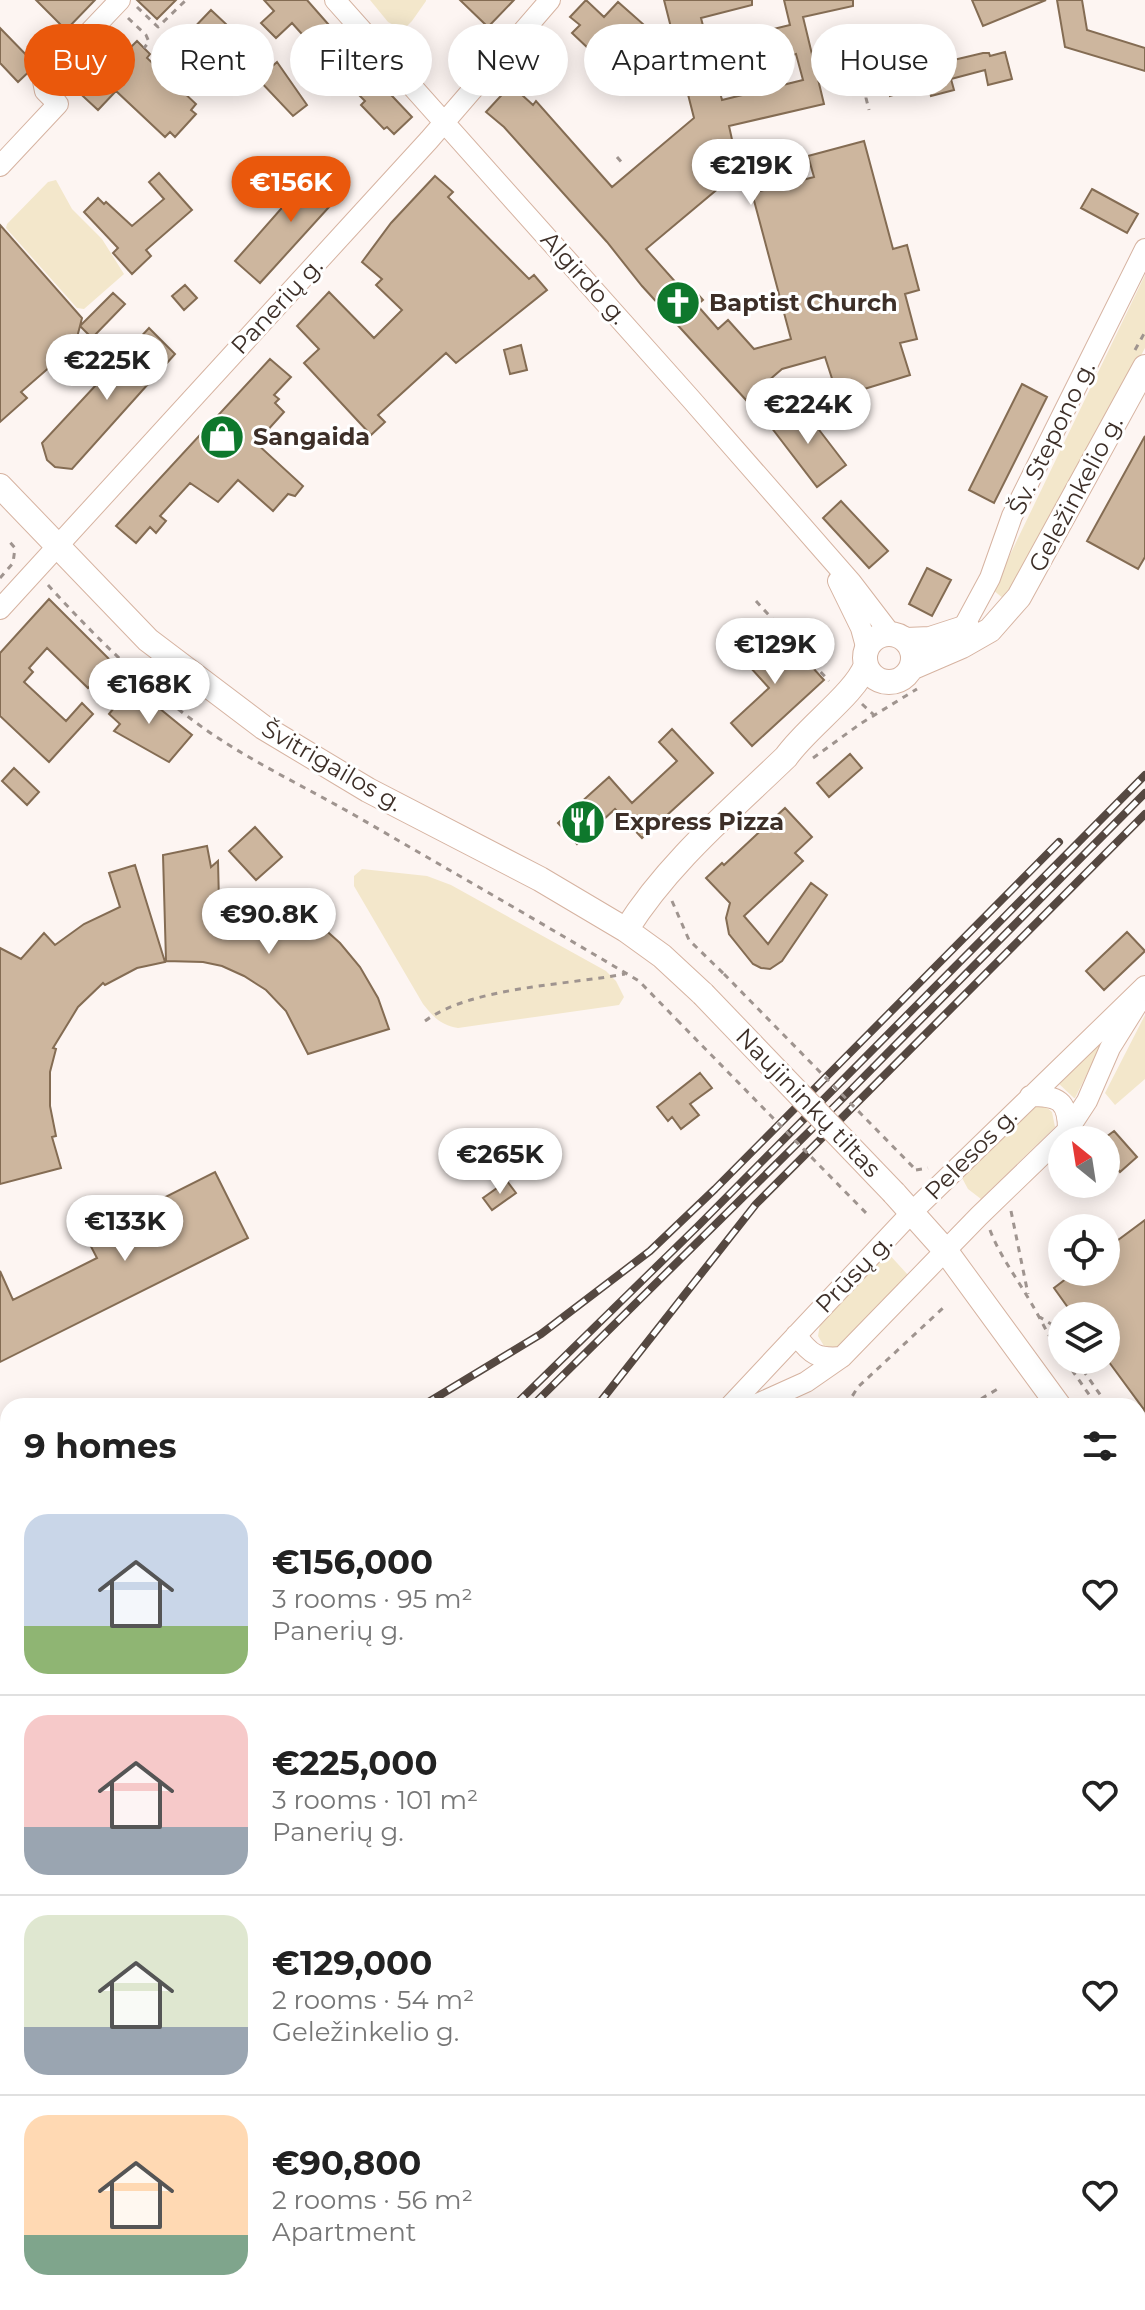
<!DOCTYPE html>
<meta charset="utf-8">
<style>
:root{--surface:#fff;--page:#f2f2f2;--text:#222;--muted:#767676;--line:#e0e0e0;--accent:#ea580c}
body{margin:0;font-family:Montserrat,sans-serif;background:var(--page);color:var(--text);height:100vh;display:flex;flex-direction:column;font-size:30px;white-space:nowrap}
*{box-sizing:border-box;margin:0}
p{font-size:26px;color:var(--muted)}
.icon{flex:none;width:44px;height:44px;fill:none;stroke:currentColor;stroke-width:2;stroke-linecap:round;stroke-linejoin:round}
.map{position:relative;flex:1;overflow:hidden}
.sheet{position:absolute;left:0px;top:1398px;width:1146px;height:912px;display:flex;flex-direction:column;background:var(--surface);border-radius:24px 24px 0 0;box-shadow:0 4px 20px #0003}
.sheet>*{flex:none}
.banner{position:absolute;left:24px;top:24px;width:1098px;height:72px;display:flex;gap:16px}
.needle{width:52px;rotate:330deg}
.tools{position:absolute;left:1048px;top:1126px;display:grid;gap:16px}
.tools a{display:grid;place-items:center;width:72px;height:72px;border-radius:50%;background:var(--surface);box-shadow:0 4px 20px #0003;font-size:40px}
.price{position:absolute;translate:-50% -68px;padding:0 18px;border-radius:28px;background:#fff;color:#222;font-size:26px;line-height:52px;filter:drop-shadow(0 2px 4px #0008)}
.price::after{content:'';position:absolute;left:50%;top:48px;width:24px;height:18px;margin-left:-12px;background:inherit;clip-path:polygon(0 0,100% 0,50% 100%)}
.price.on{background:var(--accent);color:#fff}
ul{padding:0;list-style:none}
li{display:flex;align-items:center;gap:24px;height:200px;padding:0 24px}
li+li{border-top:2px solid var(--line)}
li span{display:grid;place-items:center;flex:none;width:224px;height:160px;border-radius:24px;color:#555}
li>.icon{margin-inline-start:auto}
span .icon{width:96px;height:96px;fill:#fffc;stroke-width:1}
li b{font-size:34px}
h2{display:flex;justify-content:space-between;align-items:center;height:96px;padding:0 24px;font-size:34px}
.tag{padding:0 28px;border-radius:36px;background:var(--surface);box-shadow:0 4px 20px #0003;font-size:28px;line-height:72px}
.tag.on{background:var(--accent);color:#fff}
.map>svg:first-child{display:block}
.green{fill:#f3e7cb}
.building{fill:#cdb69e;stroke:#846c53;stroke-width:2;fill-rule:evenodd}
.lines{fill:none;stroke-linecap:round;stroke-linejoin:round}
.minor-casing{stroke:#d6b3a1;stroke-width:22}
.major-casing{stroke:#d6b3a1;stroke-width:26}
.path{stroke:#9f948f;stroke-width:3;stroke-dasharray:6 6;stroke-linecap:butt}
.minor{stroke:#fff;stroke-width:20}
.major{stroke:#fff;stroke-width:24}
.rail-casing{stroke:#554841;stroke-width:8}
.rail{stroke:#fff;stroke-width:5;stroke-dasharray:15;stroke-linecap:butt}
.major-bridge-casing{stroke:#d6b3a1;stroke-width:26;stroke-linecap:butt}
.path-bridge{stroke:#9f948f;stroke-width:3;stroke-dasharray:6 6;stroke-linecap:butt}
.major-bridge{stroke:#fff;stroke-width:24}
.labels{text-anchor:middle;stroke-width:6;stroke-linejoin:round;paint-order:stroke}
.street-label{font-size:24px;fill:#3d2f28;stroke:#fff}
.poi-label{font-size:24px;font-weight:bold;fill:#3d2f28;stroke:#fff;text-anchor:start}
</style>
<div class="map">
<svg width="1145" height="2310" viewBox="0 0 1145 2310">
<rect width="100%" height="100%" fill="#fdf5f2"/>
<path class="green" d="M370,0h56v1l-14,20 -9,9 -15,-8z
M56,180l16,29 30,30 22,35 -40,35 -7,-1 -71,-80 1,-4 41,-42z
M1145,275v73l-110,205 -31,46 -11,-9z
M362,869l65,7 24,9 155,86 10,10 8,16 -5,8 -161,23c-17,-3 -24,-10 -35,-24l-69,-118v-10z
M1145,1015v64l-30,26 -10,-12z
M1107,1034l-32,64h-1l-17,-16z
M1036,1106l10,1 6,5 3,15 -74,72 -13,-10 -7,-13 71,-69z
M887,1252l21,23 -67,71 -5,2 -12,-2 -6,-10 2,-12z"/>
<path class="building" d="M36,0h59l-29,30z
M137,0h39l-19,19z
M264,0h43l43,49 -26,23 -12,-13 7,-6 -27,-30 -16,15 -15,-15 13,-12z
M460,0h54l-26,27z
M586,0l18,17 14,-15 25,22 -29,33 -17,-15 -7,8 -18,-17 8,-8 -10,-8z
M664,0h88v5l-51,13 7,27 82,-20 -6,-25h69v6l-50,11 21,87 -95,22 10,45 -93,78 41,46 6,-6 10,11 -6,5 21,24 10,-9 26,29 37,-10 -39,-146 62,-16 -6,-21 56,-15 29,108 14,-4 12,45 -14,4 12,45 -17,4 10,32 -72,22 -13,-40 -43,12 -36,31 -104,-114 -35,-44 -103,-115 -18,-15 25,-27 22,20 3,-4 76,86 82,-69zM796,54l7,26 -81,20 -7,-27z
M972,0h74l-63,26z
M1057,0h25l5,30 58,18v23l-80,-24z
M211,10l32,30 -5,6 7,6 -18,19 -39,-37z
M0,28l36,37 -18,17 -18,-19z
M137,41l13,13 -3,4 49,46 -5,6 5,4 -21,23 -5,-5 -5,5 -49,-46 -18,19 -26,-24 40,-43 12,11z
M1005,52l7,27 -24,6 -3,-15 -34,9 3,11 -23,6 -3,-11 -38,11v-9l-6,-4 2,-9 -4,-6 22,-6 3,9 76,-18h6l1,3z
M277,62l30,43 -14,11 -35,-37z
M376,79l36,38 -18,17 -7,-7 -3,2 -23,-24 4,-4 -6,-6z
M328,167l21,18 -89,98 -25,-22 52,-59 2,1 25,-28 4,3z
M159,173l33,37 -46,40 5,6 -19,18 -19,-21 5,-5 -34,-36 14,-14 6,6 2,-2 26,24 32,-27 -15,-17z
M435,176l18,16 -5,5 81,82 5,-4 13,15 -91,73 -10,-10 -68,62 7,7 -14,13 -67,-72 15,-14 -22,-23 32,-34 45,46 28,-28 -26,-25 6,-6 -20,-17 29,-39z
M1092,189l46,25 -11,19 -46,-25z
M0,225l82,93 -2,8 33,-33 12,11 -33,34 -12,-12 -5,19 -54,47 6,6 -27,24z
M185,285l12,13 -13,12 -12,-14z
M149,328l26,26 -103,115 -17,-2 -8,-7 -5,-17z
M521,345l6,25 -17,4 -6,-24z
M270,359l21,18 -17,18 5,4 -4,4 9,9 -28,31 47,43 -8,10 -7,-2 -15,17 -35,-31 -20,22 -28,-19 -30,33 6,5 -10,12 -6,-6 -14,16 -20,-17z
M1022,384l25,13 -53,106 -25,-13z
M800,405l46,60 -29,22 -46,-60z
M1145,436v121l-7,12 -51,-28z
M841,501l47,50 -19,17 -46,-50z
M927,568l24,12 -19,36 -23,-12z
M49,599l65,65 -26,24 -41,-40 -18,20 4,4 -9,10 42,39 16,-18 11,11 -44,48 -49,-46v-63z
M772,629l28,30 2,-3 22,24 -72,66 -21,-23 38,-35 -28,-31z
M132,686l60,49 -23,27 -55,-31 6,-7 -11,-10z
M672,729l41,44 -71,65 -27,-29 -38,35 -19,-21 51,-46 23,26 45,-42 -18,-19z
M850,754l12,14 -33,29 -12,-14z
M14,768l25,24 -12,13 -25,-24z
M785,808l27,29 -17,16 8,8 -59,55 24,28 43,-61 16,12 -45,66 -12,8 -9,-1 -8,-4 -24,-30 -3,-16 4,-15 -24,-25 16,-15 2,2z
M255,827l27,30 -26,23 -27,-29z
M207,846l4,21 7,-6 1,41 41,13 37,21 3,-3 4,1 -3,-3 11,-13 28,25 20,24 18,31 11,31 -81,25 -22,-43 -20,-21 -22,-14 -22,-10 -19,-4 -37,-1 -3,-106z
M135,865l30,97 -28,6 -32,17 -2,-2 -25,24 -25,41 3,1 -6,23v34l6,30 -4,1 9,31 -61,16v-236l21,11 23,-26 11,12 29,-21 36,-17 -11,-34z
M1127,932l18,19 -41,39 -18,-19z
M700,1073l12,15 -22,16 9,11 -18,14 -9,-12 -4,4 -11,-14z
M1114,1131l23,26 -17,15 -14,-16v-19z
M215,1172l33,66 -248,124v-91l13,29 84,-42 -11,-21z
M507,1181l9,12 -24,17 -9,-12z
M1145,1220v191l-39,-53v-42h-32l-20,-28 21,-16h31v-23z"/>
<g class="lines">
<g class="minor-casing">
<path id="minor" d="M335,0l355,398 161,184 39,51
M0,166l58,-62 -13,-13 -2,-10 77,-81
M838,581l23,47 6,22
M0,609l429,-469 121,-140
M963,628l27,-50 22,-62 133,-267
M1030,1096c28,0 38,4 38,34
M796,1335c15,20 21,24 46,22
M730,1406l182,-194 233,-226
M753,1406l53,-24 36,-25 137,-141 89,-86 19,-29 23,-53 28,-45
M1138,1993l7,-2
M1138,2128l7,17
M272,2302l1,8
M119,2310l2,-8"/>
</g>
<g class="major-casing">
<path id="major" d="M0,486l148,154 115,87 105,63 172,89 86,51 36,26 41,38
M865 658a24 24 0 1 1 48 0a24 24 0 1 1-48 0Z
M906,640l24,-1 37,-12
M911,668l51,-22 28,-16 29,-33 126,-230
M626,930c42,-67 103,-118 160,-173 21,-30 69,-63 80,-92
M894,1193l51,57 114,156
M1138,1515l7,10"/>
</g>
<path class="path" d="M137,7l21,20 28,-27
M128,18l18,17 3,7 -5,6
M825,62l22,-4 18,11 1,29 3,12
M617,157l7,8
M1135,350l10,-18
M0,578l13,-15 2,-15 -6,-7
M48,585c49,54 101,105 161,147 47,32 98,56 147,84 95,55 189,109 283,165l38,39
M756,601l73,80
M804,654l19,-18
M862,704l12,11
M813,758l47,-34 57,-35
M672,901l17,39 35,34
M425,1021c46,-34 142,-36 200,-47
M916,1170l12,-2
M1011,1211l17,83
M990,1230c9,24 24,44 37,66 13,21 21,40 35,60
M1038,1316l13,8 11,16
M1065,1360l32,46
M1076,1360l32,46
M846,1406l12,-19 85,-79
M960,1406l14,-3
M976,1406l-2,-3 27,-16
M1138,1447l7,10
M1138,1462l7,9
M1138,1627l7,10
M1138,1910l7,-1
M1138,2035l7,1
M1128,2310l1,-8"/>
<use href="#minor" class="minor"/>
<use href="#major" class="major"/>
<g class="rail-casing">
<path id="rail" d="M422,1406l119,-72 109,-83 65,-62 344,-347
M514,1406l185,-181 446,-450
M532,1406l307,-304 306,-309
M597,1406l159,-202 389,-390
M0,1781l8,-8
M0,1918l8,-8
M0,1937l8,-8
M3,2310l5,-23"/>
</g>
<use href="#rail" class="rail"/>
<g class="major-bridge-casing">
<path id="major-bridge" d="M703,994l191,199"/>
</g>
<path class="path-bridge" d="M724,974l192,196
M677,1020l193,197"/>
<use href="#major-bridge" class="major-bridge"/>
</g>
<defs>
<g id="church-disc" transform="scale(2.3)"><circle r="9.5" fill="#0e782c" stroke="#fff"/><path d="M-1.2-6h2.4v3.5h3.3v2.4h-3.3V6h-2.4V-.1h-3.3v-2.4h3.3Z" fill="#fff"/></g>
<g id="shop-disc" transform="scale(2.3)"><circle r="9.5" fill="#0e782c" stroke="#fff"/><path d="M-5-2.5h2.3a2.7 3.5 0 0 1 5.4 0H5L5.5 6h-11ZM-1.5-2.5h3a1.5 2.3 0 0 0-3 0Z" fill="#fff"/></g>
<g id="restaurant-disc" transform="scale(2.3)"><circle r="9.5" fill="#0e782c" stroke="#fff"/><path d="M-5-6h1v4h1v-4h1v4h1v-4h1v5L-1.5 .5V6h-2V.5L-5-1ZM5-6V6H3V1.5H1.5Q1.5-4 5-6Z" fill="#fff"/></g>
</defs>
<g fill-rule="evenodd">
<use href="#church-disc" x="678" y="303"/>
<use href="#shop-disc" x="222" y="437"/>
<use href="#restaurant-disc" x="583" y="822"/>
</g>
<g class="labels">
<g class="street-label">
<text transform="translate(584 278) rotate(48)" y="8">Algirdo g.</text>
<text transform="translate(277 306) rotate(-47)" y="8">Panerių g.</text>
<text transform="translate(1052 438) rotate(-64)" y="8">Šv. Stepono g.</text>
<text transform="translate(1076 494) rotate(-62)" y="8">Geležinkelio g.</text>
<text transform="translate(332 766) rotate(30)" y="8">Švitrigailos g.</text>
<text transform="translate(808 1103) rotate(46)" y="8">Naujininkų tiltas</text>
<text transform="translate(971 1154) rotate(-45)" y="8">Pelesos g.</text>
<text transform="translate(854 1274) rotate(-46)" y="8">Prūsų g.</text>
</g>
<g class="poi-label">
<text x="709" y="311">Baptist Church</text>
<text x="253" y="445">Sangaida</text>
<text x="614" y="830">Express Pizza</text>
</g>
</g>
</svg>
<div class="tools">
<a><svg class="needle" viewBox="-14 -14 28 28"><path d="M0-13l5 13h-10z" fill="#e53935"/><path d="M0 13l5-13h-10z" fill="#767676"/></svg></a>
<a><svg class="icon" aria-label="locate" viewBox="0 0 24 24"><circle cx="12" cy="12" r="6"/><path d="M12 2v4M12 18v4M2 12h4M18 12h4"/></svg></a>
<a><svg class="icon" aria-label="layers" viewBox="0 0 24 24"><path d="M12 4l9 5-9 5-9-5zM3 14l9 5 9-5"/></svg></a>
</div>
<b class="price" style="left:751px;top:207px">€219K</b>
<b class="price on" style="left:291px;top:224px">€156K</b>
<b class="price" style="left:107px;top:402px">€225K</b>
<b class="price" style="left:808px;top:446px">€224K</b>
<b class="price" style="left:775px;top:686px">€129K</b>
<b class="price" style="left:149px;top:726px">€168K</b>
<b class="price" style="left:269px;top:956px">€90.8K</b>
<b class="price" style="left:500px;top:1196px">€265K</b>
<b class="price" style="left:125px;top:1263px">€133K</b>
<div class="banner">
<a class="tag on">Buy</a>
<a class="tag">Rent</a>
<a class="tag">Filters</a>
<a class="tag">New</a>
<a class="tag">Apartment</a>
<a class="tag">House</a>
</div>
<section class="sheet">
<h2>9 homes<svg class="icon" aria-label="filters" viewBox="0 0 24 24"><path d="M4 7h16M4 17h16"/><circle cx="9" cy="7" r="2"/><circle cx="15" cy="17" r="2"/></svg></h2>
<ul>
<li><span style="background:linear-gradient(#c9d6e8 70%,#8fb573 0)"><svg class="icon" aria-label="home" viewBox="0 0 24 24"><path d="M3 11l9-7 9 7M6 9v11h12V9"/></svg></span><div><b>€156,000</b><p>3 rooms · 95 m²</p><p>Panerių g.</p></div><svg class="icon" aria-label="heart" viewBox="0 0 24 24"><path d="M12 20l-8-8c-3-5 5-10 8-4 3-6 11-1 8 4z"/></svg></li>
<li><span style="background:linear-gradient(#f6c9c9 70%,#9aa5b1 0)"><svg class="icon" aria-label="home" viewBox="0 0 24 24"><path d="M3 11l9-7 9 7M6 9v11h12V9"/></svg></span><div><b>€225,000</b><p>3 rooms · 101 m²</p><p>Panerių g.</p></div><svg class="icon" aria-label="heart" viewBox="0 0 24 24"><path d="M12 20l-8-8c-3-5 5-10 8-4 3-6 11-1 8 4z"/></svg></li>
<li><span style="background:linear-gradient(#dfe7d0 70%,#9aa5b1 0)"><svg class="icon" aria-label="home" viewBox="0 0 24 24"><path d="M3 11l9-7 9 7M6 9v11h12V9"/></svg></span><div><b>€129,000</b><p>2 rooms · 54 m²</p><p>Geležinkelio g.</p></div><svg class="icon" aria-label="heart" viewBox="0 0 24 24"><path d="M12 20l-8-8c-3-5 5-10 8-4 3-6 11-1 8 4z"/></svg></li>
<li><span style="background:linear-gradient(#ffd9b3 75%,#7fa58c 0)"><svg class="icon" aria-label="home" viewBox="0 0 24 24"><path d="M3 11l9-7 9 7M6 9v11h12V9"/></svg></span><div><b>€90,800</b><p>2 rooms · 56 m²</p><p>Apartment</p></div><svg class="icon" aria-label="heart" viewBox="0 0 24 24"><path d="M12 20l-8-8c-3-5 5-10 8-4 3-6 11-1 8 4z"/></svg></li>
</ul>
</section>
</div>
